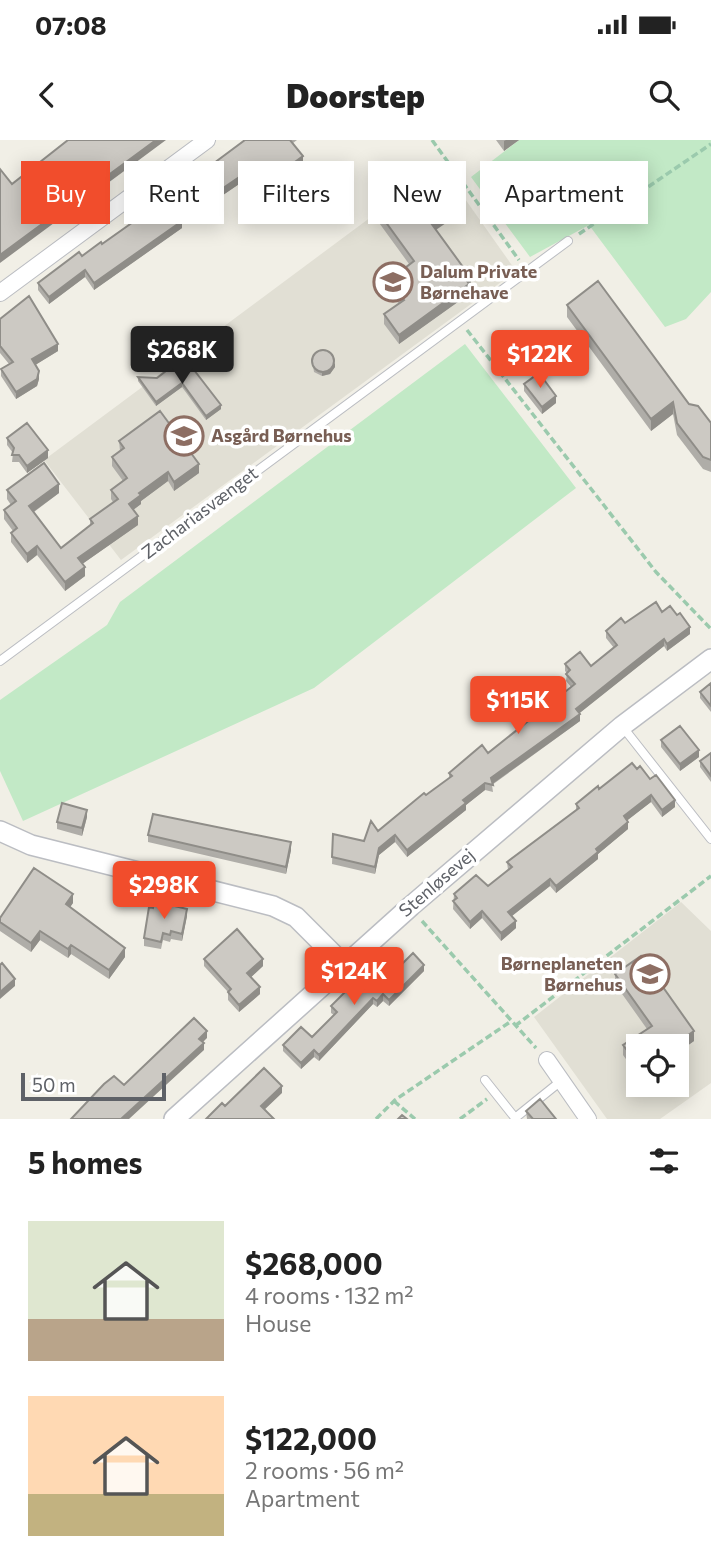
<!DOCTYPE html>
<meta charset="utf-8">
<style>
:root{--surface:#fff;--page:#f6f6f6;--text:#222;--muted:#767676;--accent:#f14d2c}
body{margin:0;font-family:Commissioner,sans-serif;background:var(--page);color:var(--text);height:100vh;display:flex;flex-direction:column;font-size:26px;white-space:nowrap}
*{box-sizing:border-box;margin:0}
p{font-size:23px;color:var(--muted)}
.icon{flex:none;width:38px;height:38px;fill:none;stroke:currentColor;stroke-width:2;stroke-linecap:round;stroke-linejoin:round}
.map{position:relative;height:979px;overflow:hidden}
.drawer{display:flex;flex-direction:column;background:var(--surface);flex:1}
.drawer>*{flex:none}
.banner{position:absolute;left:21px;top:21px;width:670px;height:63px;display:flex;gap:14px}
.controls{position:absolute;left:626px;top:894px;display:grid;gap:14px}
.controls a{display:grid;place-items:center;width:63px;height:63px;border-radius:0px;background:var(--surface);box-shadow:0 4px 18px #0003;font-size:35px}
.scale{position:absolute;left:21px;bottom:18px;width:145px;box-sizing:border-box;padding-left:7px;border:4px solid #5e6167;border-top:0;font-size:19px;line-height:24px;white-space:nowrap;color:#5e6167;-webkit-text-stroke:5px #fff;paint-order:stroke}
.price{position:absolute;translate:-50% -60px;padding:0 16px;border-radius:7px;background:var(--accent);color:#fff;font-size:23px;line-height:46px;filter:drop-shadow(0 2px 4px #0008)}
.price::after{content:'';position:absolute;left:50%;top:42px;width:21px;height:16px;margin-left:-10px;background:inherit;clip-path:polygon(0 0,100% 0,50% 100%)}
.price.current{background:#222;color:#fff}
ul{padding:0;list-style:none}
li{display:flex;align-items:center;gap:21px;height:175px;padding:0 28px}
li span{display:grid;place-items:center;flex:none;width:196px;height:140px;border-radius:0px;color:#555}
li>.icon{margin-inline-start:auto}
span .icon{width:84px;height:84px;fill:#fffc;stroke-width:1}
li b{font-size:30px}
h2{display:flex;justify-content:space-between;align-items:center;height:84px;padding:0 28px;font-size:30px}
.tag{padding:0 24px;border-radius:0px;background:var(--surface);box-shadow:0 4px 18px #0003;font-size:24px;line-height:63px}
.tag.current{background:var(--accent);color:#fff}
.status{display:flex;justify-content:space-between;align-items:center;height:49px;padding:0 35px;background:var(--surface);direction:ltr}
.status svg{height:19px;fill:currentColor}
header{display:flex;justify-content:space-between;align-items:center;height:91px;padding:0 28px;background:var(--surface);font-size:32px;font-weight:800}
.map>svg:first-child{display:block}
.education{fill:#e1dfd4;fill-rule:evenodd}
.green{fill:#c2e9c6}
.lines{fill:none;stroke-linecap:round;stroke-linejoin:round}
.service-casing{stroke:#bbbdc2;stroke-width:10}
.minor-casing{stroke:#bbbdc2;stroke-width:18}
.tertiary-casing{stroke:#bbbdc2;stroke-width:22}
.path{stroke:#9bcaad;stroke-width:3.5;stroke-dasharray:7 3.5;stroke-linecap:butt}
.service{stroke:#fff;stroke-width:8}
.minor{stroke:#fff;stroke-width:16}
.tertiary{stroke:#fff;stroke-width:19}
.wall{fill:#afada8}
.shaded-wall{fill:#8f8d88}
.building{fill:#ccc9c3;stroke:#8f8d88;stroke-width:2}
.labels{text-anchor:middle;stroke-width:7;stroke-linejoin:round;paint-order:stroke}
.education-label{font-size:18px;font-weight:bold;fill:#785e54;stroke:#fff;text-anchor:start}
.street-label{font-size:18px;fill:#5e6167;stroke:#fff}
</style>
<div class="status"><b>07:08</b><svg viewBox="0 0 49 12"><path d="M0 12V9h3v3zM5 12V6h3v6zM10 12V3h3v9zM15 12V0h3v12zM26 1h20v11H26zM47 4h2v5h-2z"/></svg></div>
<header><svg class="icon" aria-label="back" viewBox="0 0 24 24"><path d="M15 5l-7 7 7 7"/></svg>Doorstep<svg class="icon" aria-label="search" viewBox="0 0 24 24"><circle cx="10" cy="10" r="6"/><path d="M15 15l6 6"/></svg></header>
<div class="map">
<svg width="711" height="979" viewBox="0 0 711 979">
<rect width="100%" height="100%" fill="#f1efe6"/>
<path class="education" d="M441,25l75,106 -395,289 -77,-100z
M681,762l30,29v152l-51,36h-53l-73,-102zM639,906h38v39h-38z"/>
<path class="green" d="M519,0h192v152l-25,27 -21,8 -76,-102 -59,32 -59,-80z
M465,204l111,144 -262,200 -291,133 -23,-50v-71l107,-75 13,-23z"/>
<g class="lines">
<g class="service-casing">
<path id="service" d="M0,521l568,-420
M622,586l89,113
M485,940l31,39
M515,978l46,-37"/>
</g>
<g class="minor-casing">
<path id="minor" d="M0,153l207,-153
M547,920l41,59"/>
</g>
<g class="tertiary-casing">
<path id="tertiary" d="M0,691l31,14 242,61 23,11 48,48
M174,979l237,-213 211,-180 89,-67"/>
</g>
<path class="path" d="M432,0l87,120
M579,94l132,-90
M467,190l189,242 55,57
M422,781l114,127
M515,886l196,-150
M394,961l21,18
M376,979l19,-19 115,-78
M460,979l27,-20"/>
<use href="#service" class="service"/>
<use href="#minor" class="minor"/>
<use href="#tertiary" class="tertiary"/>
</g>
<path class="wall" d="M245,0h52l-4,3 10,20 -4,3 4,13 -15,12 -14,-18 -22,16 -7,-9 -63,43v5l-88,62 -9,-13 -36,27 -11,-14v-7l64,-39 65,-46z
M496,0h23l-15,11z
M377,70l82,4 -23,16 35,58 -2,2v4l-70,50 -15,-20v-10l15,-10 -11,-14v-9l21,-17 -32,-44z
M567,165l122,99 22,19v49l-8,-3 -26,-34 -4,-21 -22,17 -84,-114z
M0,179l58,32 -23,14 4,14 -2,7 -21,13 -15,-23v-7l8,-5 -9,-11z
M184,217l37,52 -15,11 -24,-33 -26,19 -18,-25v-4l19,1z
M312,219l23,8 -5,7 -8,2 -8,-4z
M524,244l32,19 -14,11 -18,-23z
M7,298l41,20 -21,15 -8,-11h-7l1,-9 -6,-8z
M119,301l80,32 -25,18 -6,-10 -27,20v3l-8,6 5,15 -56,39 3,12 -20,15 -28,-36 -10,8 -16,-21v-9l2,-2 -9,-12v-9l7,-5 -4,-6v-9l52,3 -25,19 27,36 29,-22v-7l23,-17 -2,-3v-9l12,-9 -11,-15v-9l8,-6z
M662,472l28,22 -23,17 -3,-5 -32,25 -53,42 1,8 -88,64 1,7 -8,-2 -19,15v5l-59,47 -12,-15 -16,13 -4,19 -43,-10 1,-30 31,7 85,-63v-5l39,-20 83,-66 -5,-6 1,-8 -2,-2v-7l26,2 23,-18 -8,-10v-7z
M711,543v29l-11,-14v-6z
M661,600l38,17 -19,14 -19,-24z
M711,613v29l-11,-15v-6z
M637,629l13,10 25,28 -13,10 -11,-15 -24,18 1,9 -30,25v5l-42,34 -6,-7 -38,30 4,12 -15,13 -19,-23 -12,11 -17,-20 1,-15 34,-8 20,-16 -1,-8 69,-51v-7l23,-15z
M87,677l-5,19 -25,-7v-7z
M148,695l143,15 -5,24 -138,-32z
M73,763l-3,4 55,50 -16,22 -38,-25 -3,4 -28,-18 -9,12 -31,-21v-13z
M187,776l-5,25 -11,-2 -1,3 -7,-2 -2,9 -17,-3v-8z
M204,819l59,7 -12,11 9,17 -21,18 -11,-12v-8l-24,-26z
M400,826l24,5 -35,35 -6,-5 -6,6 -4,-3 -54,57 -5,-4 -13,12 -18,-18v-6l29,-8 22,-22 -3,-2v-7l22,-11z
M615,834l79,67 -17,12v-7h-38v31l-16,-22v-10l24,-16 -32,-45z
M526,971l30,8h-29z"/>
<path class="shaded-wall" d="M156,0h10l-166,123v-8z
M506,0h13l-15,11v-10z
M303,16v7l-8,6v-7z
M274,26v7l-22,16v-7z
M303,32v7l-15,12v-7z
M245,33v7l-63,43v5l-88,62v-7l87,-66z
M459,64v10l-28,19v-10z
M85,130v7l-36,27v-7z
M471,138v10l-2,2v4l-70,50v-9z
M58,204v7l-26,16v-8z
M335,223v4l-5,7 -8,2v-3z
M39,231v8l-2,7 -21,13v-7z
M182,243v4l-26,19v-4z
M556,256v7l-14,11v-7z
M673,262v12l-22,17v-12z
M221,265v4l-15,11v-4z
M48,310v8l-21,15v-7z
M199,324v9l-25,18v-9z
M168,332v9l-27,20v3l-12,9v-9l10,-11z
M59,344v9l-30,22v-9z
M138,376v9l-60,42v-9z
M37,406v9l-10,8v-9z
M85,427v9l-20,15v-9z
M690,487v7l-23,17v-7z
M664,499v7l-88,70v-7z
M580,574v7l-89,64v-7z
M699,610v7l-19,14v-7z
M485,643v7l-19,15v5l-59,47v-7l56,-50z
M651,655v7l-27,21v-7z
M675,660v7l-13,10v-7z
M87,670v7l-5,19v-8z
M628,682v7l-30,25v5l-42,34v-7l40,-37z
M395,695v7l-16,13 -4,19v-7l4,-19z
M291,702v8l-5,24v-7z
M550,739v7l-42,33v-7z
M73,754v9l-7,10v-9z
M187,769v7l-5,25v-7z
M482,771v7l-12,11v-7z
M516,781v7l-15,13v-8z
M40,791v9l-9,12v-9z
M71,805v9l-3,4v-9z
M125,808v9l-16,22v-9z
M263,819v7l-16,15v-8z
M424,825v6l-35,35v-6z
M15,839v7l-15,13v-7z
M260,847v7l-21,18v-7z
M383,854v7l-6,6v-6z
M373,858v6l-54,57v-6z
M207,891v7l-8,8v-7z
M694,891v10l-17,12v-7h-5z
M204,903v7l-75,69h-8z
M314,910v7l-13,12v-6z
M282,946v7l-21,20v-7z"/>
<path class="building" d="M68,0h88l-156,115v-86l12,15z
M245,0h45l13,16 -8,6 8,10 -15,12 -14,-18 -22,16 -7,-9 -64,44 1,4 -88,62 -9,-13 -36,27 -11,-14 41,-31 3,4 19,-14 1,2 65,-46z
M450,52l9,12 -28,19 40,55 -4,3 2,3 -70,51 -15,-21 20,-14 -16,-19 26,-20 -37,-51 20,-15 20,9 6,8z
M598,141l91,123 9,2 13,17v37l-8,-3 -26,-34 -4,-21 -22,17 -84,-114z
M29,156l29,48 -26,15 7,12 -2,8 -21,13 -15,-23 12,-7 -13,-16v-27z
M312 221a11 11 0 1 1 22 0a11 11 0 1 1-22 0Z
M184,217l37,48 -15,11 -24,-33 -26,19 -18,-25 19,1z
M539,233l17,23 -14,11 -18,-23z
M160,271l39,53 -25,18 -6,-10 -29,21 2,2 -12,9 9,12 -60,42 7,9 -20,15 -28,-36 -10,8 -16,-21 6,-5 -13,-18 12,-9 -9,-11 37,-27 15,21 -30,22 32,42 32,-25 -3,-4 28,-20 -7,-9 16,-12 -15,-21 12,-9 -5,-7z
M27,283l21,27 -21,16 -8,-11h-7l2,-7 -7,-10z
M656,462l6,10 8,-6 7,9 3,-2 10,14 -23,17 -3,-5 -32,25 -56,45 4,5 -89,64 2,7 -8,-2 -22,17 3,3 -59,47 -12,-15 -16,13 -4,19 -43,-10 1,-23 31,7 7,-20 7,10 46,-38 2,2 26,-19 -3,-3 33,-28 6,8 87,-69 -9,-10 4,-4 -5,-6 15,-12 11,14 26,-21 -11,-14 15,-13 4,5z
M711,543v23l-11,-14z
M680,586l19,24 -19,14 -19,-24z
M711,613v23l-11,-15z
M632,623l5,6 3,-3 10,13 6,-4 19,25 -13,10 -11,-15 -27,21 4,6 -32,27 2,3 -42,34 -6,-7 -42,33 8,9 -15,12 -19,-22 -12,11 -17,-21 4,-3 -3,-4 22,-19 12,11 24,-19 -5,-5 72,-54 -3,-4 22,-18 1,3z
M62,663l25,7 -5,18 -25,-6z
M153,674l138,28 -5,25 -138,-32z
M34,728l39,26 -7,10 59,44 -16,22 -38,-25 -3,4 -28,-18 -9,12 -31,-21v-4z
M154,761l33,8 -5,25 -11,-3 -1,4 -7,-2 -2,9 -17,-4 5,-31 4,1z
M237,789l26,30 -16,14 13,14 -21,18 -11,-13 3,-3 -27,-30z
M413,813l11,12 -35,35 -6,-6 -6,7 -4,-3 -54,57 -5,-5 -13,13 -18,-18 18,-18 11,10 25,-25 -6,-6 16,-16 6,5 41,-35 6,6z
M641,816l53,75 -22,15h-33v20l-16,-21 29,-19 -37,-52z
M2,823l13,16 -15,13v-27z
M194,878l13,13 -8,8 5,4 -83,76h-50l33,-35 10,-8 10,9z
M264,928l18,18 -21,20 13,13h-68l16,-16 3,3z
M540,959l16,20h-23l-7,-8z
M402,975l5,4h-9z"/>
<defs>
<g id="school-ring" transform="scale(2.0125)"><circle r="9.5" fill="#fff" stroke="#8d6e63" stroke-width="1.5"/><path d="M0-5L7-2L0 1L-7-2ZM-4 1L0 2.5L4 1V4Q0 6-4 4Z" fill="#8d6e63"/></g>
</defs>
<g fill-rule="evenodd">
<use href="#school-ring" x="393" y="142"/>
<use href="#school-ring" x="184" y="296"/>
<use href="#school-ring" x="650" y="834"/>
</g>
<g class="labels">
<g class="education-label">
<text x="420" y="138">Dalum Private<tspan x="420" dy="21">Børnehave</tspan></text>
<text x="211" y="302">Asgård Børnehus</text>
<text x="623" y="830" text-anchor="end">Børneplaneten<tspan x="623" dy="21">Børnehus</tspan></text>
</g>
<g class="street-label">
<text transform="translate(200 373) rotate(-37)" y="6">Zachariasvænget</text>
<text transform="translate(437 743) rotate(-41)" y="6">Stenløsevej</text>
</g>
</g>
</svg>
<div class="controls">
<a><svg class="icon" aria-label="locate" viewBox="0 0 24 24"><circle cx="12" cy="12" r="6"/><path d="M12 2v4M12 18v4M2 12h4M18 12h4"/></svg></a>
</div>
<div class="scale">50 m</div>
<b class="price current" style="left:182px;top:246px">$268K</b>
<b class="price" style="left:540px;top:250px">$122K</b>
<b class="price" style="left:518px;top:596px">$115K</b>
<b class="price" style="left:164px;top:781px">$298K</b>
<b class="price" style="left:354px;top:867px">$124K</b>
<div class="banner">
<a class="tag current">Buy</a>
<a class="tag">Rent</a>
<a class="tag">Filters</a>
<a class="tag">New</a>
<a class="tag">Apartment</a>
</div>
</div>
<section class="drawer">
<h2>5 homes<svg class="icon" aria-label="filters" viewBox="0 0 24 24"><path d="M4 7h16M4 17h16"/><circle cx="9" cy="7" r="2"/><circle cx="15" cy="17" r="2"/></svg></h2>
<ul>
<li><span style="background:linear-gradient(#dfe7d0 70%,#b9a48a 0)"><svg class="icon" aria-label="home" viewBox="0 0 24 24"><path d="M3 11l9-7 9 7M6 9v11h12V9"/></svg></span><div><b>$268,000</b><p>4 rooms · 132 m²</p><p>House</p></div></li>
<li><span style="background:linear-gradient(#ffd9b3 70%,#c2b280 0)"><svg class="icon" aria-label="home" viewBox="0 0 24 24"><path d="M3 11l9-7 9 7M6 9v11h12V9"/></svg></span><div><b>$122,000</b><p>2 rooms · 56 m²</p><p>Apartment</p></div></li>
</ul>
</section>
